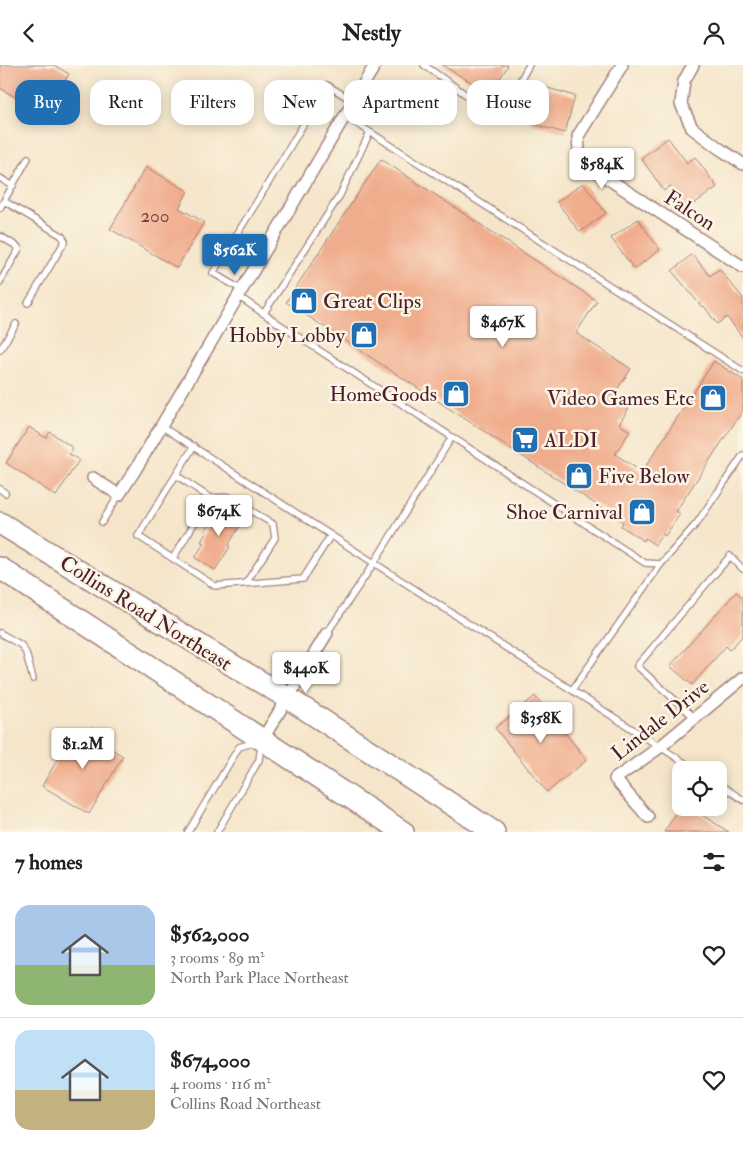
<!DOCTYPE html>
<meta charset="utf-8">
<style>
:root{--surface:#fff;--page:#f2f2f2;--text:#222;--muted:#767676;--line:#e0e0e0;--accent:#1f6fb2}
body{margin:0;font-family:"IM FELL Double Pica",serif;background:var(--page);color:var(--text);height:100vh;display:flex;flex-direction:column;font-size:19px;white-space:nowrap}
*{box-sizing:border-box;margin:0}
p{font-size:16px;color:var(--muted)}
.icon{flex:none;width:28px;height:28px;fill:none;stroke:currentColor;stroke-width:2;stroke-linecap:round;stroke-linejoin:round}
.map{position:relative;height:767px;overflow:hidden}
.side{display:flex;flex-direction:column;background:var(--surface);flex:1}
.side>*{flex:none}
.top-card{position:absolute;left:15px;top:15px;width:714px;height:45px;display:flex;gap:10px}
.tools{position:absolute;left:672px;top:696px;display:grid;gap:10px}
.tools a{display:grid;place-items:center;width:55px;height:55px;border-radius:10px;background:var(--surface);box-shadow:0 2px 12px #0003;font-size:25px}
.price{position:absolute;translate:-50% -42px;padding:0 11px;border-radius:5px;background:#fff;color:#222;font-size:16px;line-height:32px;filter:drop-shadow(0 1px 2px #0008)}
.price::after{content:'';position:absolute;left:50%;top:30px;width:15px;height:11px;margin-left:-8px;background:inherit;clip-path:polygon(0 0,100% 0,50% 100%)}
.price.active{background:var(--accent);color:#fff}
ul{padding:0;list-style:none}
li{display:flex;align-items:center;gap:15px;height:125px;padding:0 15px}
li+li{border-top:1px solid var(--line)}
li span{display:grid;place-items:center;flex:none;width:140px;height:100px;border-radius:15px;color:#555}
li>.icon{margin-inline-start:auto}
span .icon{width:60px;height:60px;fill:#fffc;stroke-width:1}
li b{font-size:21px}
h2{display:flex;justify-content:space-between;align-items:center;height:60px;padding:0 15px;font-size:21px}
.chip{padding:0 18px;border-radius:15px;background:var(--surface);box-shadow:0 2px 12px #0003;font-size:18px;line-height:45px}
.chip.active{background:var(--accent);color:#fff}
header{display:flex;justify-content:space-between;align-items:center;height:65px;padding:0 15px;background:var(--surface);font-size:22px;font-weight:700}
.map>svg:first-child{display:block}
.building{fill:#f0ad8d}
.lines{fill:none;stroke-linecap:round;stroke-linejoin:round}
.lane-casing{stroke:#a0827b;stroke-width:8}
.street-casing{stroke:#a0827b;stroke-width:14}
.highway-casing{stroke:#a0827b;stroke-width:24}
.lane{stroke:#fff;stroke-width:5.5}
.street{stroke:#fff;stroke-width:11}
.highway{stroke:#fff;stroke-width:21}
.labels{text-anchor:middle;stroke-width:5;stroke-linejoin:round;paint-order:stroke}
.number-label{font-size:19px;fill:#744244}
.street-label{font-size:21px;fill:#4a1f2b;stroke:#fcf5e5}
.poi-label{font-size:21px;fill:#4a1f2b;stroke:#fcf5e5;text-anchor:end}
</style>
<header><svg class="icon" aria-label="back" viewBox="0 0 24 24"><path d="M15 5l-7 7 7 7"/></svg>Nestly<svg class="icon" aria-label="person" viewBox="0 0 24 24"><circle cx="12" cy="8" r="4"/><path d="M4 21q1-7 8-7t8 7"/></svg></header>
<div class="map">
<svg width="743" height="767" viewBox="0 0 743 767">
<rect width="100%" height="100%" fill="#fcf5e5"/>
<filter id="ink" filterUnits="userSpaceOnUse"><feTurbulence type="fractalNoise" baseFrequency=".02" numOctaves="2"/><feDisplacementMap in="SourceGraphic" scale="10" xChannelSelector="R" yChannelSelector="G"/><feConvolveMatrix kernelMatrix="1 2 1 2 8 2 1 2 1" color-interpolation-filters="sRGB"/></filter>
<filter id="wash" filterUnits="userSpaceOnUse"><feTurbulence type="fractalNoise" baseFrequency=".0096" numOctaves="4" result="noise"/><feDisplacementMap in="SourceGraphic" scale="20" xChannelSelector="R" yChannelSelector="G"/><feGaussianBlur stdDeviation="1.12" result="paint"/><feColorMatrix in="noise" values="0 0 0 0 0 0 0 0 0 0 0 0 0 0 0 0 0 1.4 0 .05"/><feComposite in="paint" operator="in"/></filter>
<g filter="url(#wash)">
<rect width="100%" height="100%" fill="#f5e6cb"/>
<g id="blocks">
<path class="building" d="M0,0h54l15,9 -18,29 -17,-10 -7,11 -27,-16z
M442,0h66l-17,29z
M541,21l34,10 -10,37 -35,-10z
M668,73l19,25 8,-6 22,30 -30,22 -17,-23 -6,5 -23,-33z
M381,94l216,142 -21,32 55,36 -19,28 17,11 -10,16 11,7 -15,23 27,18 72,-111 29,19v30l-67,101 4,3 -15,22 -3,-2 -7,11 -10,-7 -1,3 -23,-15 2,-4 -337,-220z
M146,102l42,24 -9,17 25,14 -27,46 -67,-39z
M583,118l23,30 -26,19 -23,-30z
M638,154l22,31 -26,19 -23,-31z
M692,189l18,22 9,-7 24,29v40l-16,-21 -10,7 -13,-18 -2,1 -30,-36z
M29,362l17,11 4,-6 23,16 -4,6 10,6 -23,36 -50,-33z
M227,442l18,10 -17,29 2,1 -15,23 -20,-12 9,-15 -3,-1 5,-9 -1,-2 11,-18 2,1 2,-4 4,3z
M736,527l7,6v37l-13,15 -4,-4 -34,39 -22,-19z
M535,631l52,64 -40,32 -52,-64z
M90,663l15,9 -3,6 21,13 -34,58 -47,-28 33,-57 11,6z
M680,742h9l40,25h-65z"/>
</g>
</g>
<g filter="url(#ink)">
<use href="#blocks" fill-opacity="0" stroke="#a0827b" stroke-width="1"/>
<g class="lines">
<g class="lane-casing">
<path id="lane" d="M424,0l75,53 30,-53
M345,51l398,255
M0,113l13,8
M4,136l58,35 3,5 -37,62
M0,143l28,-50
M0,171l18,11 1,2 -19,33
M242,225l-29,-17 45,-73 69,-115 26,16
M238,231l50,34 357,233 16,1 36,-41 46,-68
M264,248l76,-118 30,-63
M0,285l16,-26
M161,361l535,344
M194,381l-56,90 77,50 88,-7 28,-44
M176,410l34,23 19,-1 44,27 2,14 -29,45
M0,424l5,4
M102,457l17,-27
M173,493l37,-60
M0,568l21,12 5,8 7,26
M327,568l47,-70 78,-126
M572,625l89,-126
M695,653l-58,-52 93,-110 13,13
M719,719l24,16
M188,767l51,-85 17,-5
M217,767l42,-72 2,-15"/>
</g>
<g class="street-casing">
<path id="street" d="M622,0l-44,71 1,15 11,16 153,100
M693,0l-9,16 -3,23 11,24 28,21 23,15
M93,413l26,17 18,-28 238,-402
M262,675l65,-107
M648,752l-33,-38 45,-32 83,-69"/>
</g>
<g class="highway-casing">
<path id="highway" d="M0,458l237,145 51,30 206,134
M0,503l403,264"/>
</g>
<use href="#lane" class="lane"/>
<use href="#street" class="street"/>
<use href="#highway" class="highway"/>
</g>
</g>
<defs>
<g id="shop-square" transform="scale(1.4375)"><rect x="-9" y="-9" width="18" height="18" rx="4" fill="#1f6fb2" stroke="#fcf5e5"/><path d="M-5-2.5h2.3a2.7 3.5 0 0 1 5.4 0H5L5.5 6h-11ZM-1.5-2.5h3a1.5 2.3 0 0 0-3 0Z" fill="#fff"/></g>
<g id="supermarket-square" transform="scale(1.4375)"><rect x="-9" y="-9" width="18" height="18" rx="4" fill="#1f6fb2" stroke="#fcf5e5"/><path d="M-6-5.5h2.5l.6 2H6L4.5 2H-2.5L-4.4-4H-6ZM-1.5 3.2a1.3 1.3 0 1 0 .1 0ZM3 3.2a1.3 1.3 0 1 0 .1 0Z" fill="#fff"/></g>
</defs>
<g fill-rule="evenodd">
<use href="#shop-square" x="304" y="236"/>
<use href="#shop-square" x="364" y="270"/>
<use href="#shop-square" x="456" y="329"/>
<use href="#shop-square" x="713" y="333"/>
<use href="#supermarket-square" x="525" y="375"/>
<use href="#shop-square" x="579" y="411"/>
<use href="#shop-square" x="642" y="447"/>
</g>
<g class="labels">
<g class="number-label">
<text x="155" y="157">200</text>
</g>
<g class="street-label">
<text transform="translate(690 145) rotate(33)" y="7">Falcon</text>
<text transform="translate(146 548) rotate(32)" y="7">Collins Road Northeast</text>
<text transform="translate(660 655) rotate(-38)" y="7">Lindale Drive</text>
</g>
<g class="poi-label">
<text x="323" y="243" text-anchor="start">Great Clips</text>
<text x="345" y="277">Hobby Lobby</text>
<text x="437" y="336">HomeGoods</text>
<text x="694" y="340">Video Games Etc</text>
<text x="544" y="382" text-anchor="start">ALDI</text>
<text x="598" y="418" text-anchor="start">Five Below</text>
<text x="623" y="454">Shoe Carnival</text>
</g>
</g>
</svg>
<div class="tools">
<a><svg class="icon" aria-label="locate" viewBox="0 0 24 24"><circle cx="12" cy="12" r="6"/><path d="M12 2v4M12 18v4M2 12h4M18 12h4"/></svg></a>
</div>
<b class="price" style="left:602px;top:125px">$584K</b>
<b class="price active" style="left:235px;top:211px">$562K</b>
<b class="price" style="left:503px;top:283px">$467K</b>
<b class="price" style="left:219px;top:472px">$674K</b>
<b class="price" style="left:306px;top:629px">$440K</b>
<b class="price" style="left:541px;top:679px">$358K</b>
<b class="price" style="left:83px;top:705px">$1.2M</b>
<div class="top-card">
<a class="chip active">Buy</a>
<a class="chip">Rent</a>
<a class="chip">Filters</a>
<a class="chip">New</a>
<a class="chip">Apartment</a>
<a class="chip">House</a>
</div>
</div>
<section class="side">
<h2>7 homes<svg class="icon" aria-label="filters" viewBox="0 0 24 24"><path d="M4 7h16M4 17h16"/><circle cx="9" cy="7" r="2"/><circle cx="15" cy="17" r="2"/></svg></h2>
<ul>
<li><span style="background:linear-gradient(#a9c7e8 60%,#8fb573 0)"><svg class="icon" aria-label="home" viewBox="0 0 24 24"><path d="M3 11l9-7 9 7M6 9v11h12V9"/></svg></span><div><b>$562,000</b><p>3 rooms · 89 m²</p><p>North Park Place Northeast</p></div><svg class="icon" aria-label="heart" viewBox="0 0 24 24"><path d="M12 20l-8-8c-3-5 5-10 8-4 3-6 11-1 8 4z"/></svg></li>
<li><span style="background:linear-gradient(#bfe0f5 60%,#c2b280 0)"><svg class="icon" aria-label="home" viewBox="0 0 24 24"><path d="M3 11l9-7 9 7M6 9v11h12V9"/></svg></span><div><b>$674,000</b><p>4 rooms · 116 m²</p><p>Collins Road Northeast</p></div><svg class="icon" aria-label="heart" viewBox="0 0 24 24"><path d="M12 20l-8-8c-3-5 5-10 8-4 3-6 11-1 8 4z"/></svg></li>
</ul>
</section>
